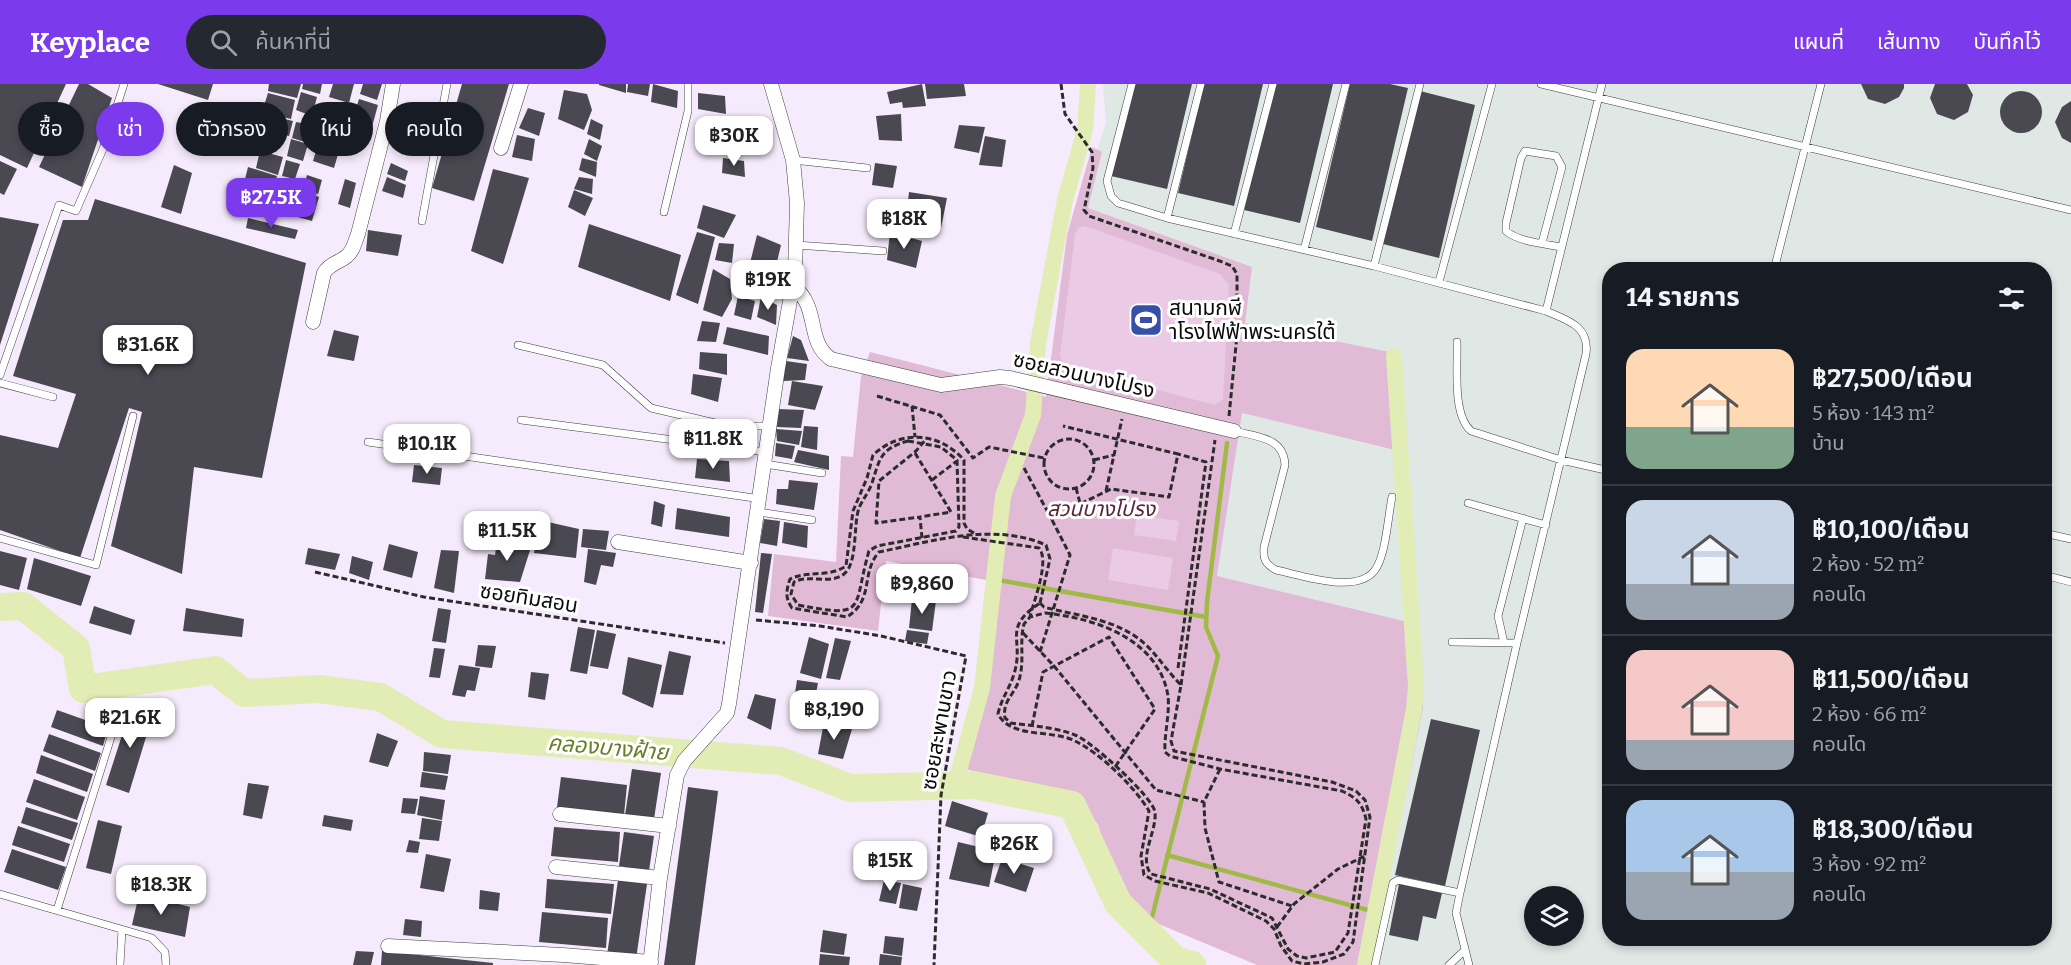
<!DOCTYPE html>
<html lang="th">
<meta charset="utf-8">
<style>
:root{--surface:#171b24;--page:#242831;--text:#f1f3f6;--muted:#9ea1a6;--line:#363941;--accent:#7c3aed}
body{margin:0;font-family:Bitter,"Noto Sans Thai",serif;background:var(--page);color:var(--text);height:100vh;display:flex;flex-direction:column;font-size:22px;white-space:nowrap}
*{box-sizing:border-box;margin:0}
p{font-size:20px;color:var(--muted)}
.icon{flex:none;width:33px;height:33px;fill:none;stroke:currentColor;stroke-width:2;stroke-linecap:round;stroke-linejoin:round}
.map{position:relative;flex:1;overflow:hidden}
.details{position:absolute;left:1602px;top:178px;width:450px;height:684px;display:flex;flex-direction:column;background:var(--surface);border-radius:24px;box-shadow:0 3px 9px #0003}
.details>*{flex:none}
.hud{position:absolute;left:18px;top:18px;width:570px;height:54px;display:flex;gap:12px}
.fabs{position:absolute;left:1524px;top:802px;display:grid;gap:12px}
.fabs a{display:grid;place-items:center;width:60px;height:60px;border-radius:50%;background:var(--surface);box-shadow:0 3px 9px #0003;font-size:30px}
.price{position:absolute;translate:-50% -51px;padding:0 14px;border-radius:12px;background:#fff;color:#222;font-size:20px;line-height:39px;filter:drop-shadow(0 2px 3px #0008)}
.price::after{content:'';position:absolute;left:50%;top:36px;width:18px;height:14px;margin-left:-9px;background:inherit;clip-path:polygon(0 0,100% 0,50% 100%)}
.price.active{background:var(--accent);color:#fff}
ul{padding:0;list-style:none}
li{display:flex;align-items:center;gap:18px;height:150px;padding:0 24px}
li+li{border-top:2px solid var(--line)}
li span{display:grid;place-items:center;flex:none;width:168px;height:120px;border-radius:18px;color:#555}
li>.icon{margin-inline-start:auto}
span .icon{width:72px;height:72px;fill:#fffc;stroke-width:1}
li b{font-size:26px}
h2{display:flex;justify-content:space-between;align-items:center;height:72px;padding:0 24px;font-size:26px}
.chip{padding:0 21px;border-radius:27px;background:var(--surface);box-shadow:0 3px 9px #0003;font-size:21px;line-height:54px}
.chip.active{background:var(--accent);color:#fff}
header{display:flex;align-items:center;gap:36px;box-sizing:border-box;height:84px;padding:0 30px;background:var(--accent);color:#fff}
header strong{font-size:28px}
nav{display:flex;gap:33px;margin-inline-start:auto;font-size:21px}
.search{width:420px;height:54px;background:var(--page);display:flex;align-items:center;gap:15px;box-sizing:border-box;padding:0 21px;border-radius:33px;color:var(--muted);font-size:22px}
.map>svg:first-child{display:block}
.industrial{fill:#e0e8e6;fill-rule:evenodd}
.green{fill:#e1bad6}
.pitch{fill:#eacae5}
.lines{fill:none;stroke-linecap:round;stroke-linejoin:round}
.stream{stroke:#a1ba47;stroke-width:4.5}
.canal{stroke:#e2edb6;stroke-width:16}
.river{stroke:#e2edb6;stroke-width:28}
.building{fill:#4a4851}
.service-casing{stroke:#3d3d3d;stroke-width:8}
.minor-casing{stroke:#3d3d3d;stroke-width:15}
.path{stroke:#2c2c2c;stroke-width:3;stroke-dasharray:6 3;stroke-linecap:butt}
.service{stroke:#fff;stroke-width:7}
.minor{stroke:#fff;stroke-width:14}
.labels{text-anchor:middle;stroke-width:6;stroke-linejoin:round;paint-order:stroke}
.poi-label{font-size:21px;fill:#0a0a0a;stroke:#fff;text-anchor:start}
.street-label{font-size:21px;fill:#0a0a0a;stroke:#fff}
.park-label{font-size:21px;font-style:italic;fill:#582539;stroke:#fff}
.water-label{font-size:22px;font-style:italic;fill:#677e24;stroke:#fff}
</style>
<header>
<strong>Keyplace</strong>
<div class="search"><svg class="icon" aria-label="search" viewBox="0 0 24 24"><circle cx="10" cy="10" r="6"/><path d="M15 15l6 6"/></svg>ค้นหาที่นี่</div>
<nav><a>แผนที่</a><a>เส้นทาง</a><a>บันทึกไว้</a></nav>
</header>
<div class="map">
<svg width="2071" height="881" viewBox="0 0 2071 881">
<rect width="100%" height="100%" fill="#f6ebfc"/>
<path class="industrial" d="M1103,0h968v881h-700l45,-341 -199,-48 25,-163 164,40 -6,-99 -156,-31 -165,-118 27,-82zM1610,186h434v669h-434zM1534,813h40v39h-40z"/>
<path class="green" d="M1092,63l10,5 -14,56 164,59 -7,56 155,31 7,99 -165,-40 -25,163 199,48 7,84 -52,257h-114l-120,-50 -21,-33 -18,-57 -16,-24 -120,-33 40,-185 -116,-22 -8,70 -110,-15 6,-62 62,8 5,-106 12,1 8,-81 9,-24 176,45 21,-162z"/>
<path class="pitch" d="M1085,142l135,48 9,11 -6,114 -8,6 -150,-39 -5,-10 15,-122 3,-6z
M1137,431l42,6 -3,20 -42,-6z
M1113,464l60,10 -5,32 -60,-10z"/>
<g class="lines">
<path class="stream" d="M993,495l213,38
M1167,771l208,57
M1148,849l70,-277 -12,-29 1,-25 20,-159"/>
<path class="canal" d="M955,701l27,-97 21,-192 30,-81 5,-72 27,-143 20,-70 3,-46
M1365,881l49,-256 2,-23 -22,-330"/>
<path class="river" d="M0,523l23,-1 53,42 7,41 132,-19 29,23 75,-4 61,8 62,37 339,27 69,27 124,-3 98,20 46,98 57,57 17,5"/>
</g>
<path class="building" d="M0,0h66l-39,84 -27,-13z
M79,0h9l24,14 -30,89 -43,-20z
M158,0h55l-5,16z
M269,0h32l-4,14 -29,-7z
M303,0h19l-2,10 -18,-5z
M333,0h21l-5,19 -20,-6z
M363,0h19l-5,16 -17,-6z
M462,0h47l-35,117 -42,-13z
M599,0h27v9l-27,-8z
M628,0h22l-2,12 -21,-4z
M653,0l25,7 -1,17 -26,-6z
M922,0l4,22 -23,2 -1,-6 -12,2 -3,-12z
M925,0h39l2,12 -39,3z
M1133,0h59l-25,105 -56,-13z
M1204,0h59l-29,122 -56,-13z
M1274,0h59l-33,139 -56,-13z
M1350,0h40l18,4 -36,153 -56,-14z
M1861,0h43v4l-5,9 -14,7 -17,-5z
M1935,0h32l6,11 -5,17 -14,8 -17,-6 -7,-16z
M564,6l23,4 5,16 -8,20 -26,-11z
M2000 28a21 21 0 1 1 42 0a21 21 0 1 1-42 0Z
M1420,7l55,14 -36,153 -56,-14z
M301,8l16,5 -5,19 -16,-6z
M268,9l27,7 -4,19 -29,-7z
M698,9l27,3 1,18 -28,-5z
M359,15l19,6 -8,29 -20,-6z
M2071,17v42l-9,-5 -7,-16 7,-15z
M528,24l17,5 -6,23 -20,-8z
M336,26l15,4 -5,15 -14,-4z
M263,30l30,7 -4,15 -31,-8z
M901,30l1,27 -23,-1 -3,-24z
M591,35l12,6 -3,15 -13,-6z
M296,38l16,3 -4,18 -16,-5z
M959,41l26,2 -6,26 -25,-5z
M257,45l25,8 -6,15 -24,-6z
M517,51l18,4 -3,22 -20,-4z
M985,52l21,4 -4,27 -23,-2z
M291,55l17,5 -5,17 -16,-5z
M589,55l13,7 -5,15 -13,-7z
M318,60l21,7 -5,17 -21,-7z
M260,67l23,6 -5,18 -22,-7z
M582,74l15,4 -1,15 -17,-7z
M723,74l21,3 1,16 -23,-4z
M286,76l14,4 -5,15 -13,-3z
M0,77l17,8 -13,26 -4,-2z
M391,79l17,8 -3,10 -18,-7z
M875,79l22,3 -4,22 -21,-3z
M174,81l18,8 -11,41 -20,-7z
M248,83l29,9 -5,16 -28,-9z
M493,85l36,9 -26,86 -32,-13z
M307,91l15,5 -4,14 -15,-6z
M387,93l19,8 -3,13 -21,-7z
M579,93l14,2 -1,15 -18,-5z
M345,95l11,4 -6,25 -12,-4z
M277,98l14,4 -5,13 -13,-3z
M242,106l23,7 -6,16 -23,-5z
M574,106l19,8 -8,18 -17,-9z
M302,107l17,6 -7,24 -18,-5z
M909,108l38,6 -6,30 -35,-9z
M266,112l19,4 -2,17 -19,-4z
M95,115l211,64 -44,215 -68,-11 -12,107 -71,-28 31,-134 -13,-4 -49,150 -80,-28v-95l58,13 18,-54 -63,-18 50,-156h25z
M703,121l33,10 -12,23 -27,-10z
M0,133l39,7 -39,121z
M248,134l50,12 -3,9 -49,-11z
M589,140l92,31 -11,46 -92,-34z
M368,146l34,5 -4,21 -32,-5z
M697,148l18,5 -17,67 -22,-9z
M890,148l32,9 -6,27 -29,-8z
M757,151l24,10 -9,38 -25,-8z
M719,159l15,1 -2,19 -17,-3z
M713,185l17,10 2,20 -10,18 -19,-7z
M738,212l17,5 -4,19 -17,-5z
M761,213l16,8 -1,20 -19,-8z
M702,237l18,2 -4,19 -19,-1z
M727,243l42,9 -1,19 -45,-11z
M334,246l25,6 -5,25 -27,-5z
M793,252l8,4 8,21 -22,-3z
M700,268l27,2v21l-28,-6z
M786,277l21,3 -2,16 -22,1z
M693,290l29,4 -4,24 -27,-8z
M792,297l31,5 -8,24 -27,-5z
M778,325l26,1 -3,18 -24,-1z
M804,342l14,1 -1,23 -16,-3z
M776,345l26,2 -3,14 -22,-4z
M776,359l19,3 -3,13 -17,-3z
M798,366l31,6v14l-35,-8z
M697,375l32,2 1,21 -35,-4z
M414,381l28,3 -2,17 -28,-3z
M789,396l29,3 -4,27 -38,-6 1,-15h11z
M654,417l11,4 -3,22 -11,-3z
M677,424l53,9 -1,20 -54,-8z
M764,435l16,2 -3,25 -17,-3z
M539,436l40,9 -3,29 -42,-5z
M784,438l24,4 -1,22 -25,-5z
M583,445l26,2 -3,19 -25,-3z
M497,456l34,7 -11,35 -35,-3 3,-25 7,1z
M389,460l29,8 -6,26 -29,-8z
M308,464l32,6 -5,16 -30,-6z
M588,465l28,4 -3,14 -12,-2 -5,20 -12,-3z
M441,466l18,1 -5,42 -20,-5z
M0,467l27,7 -8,32 -19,-5z
M761,469l11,1 -9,59 -8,-1z
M352,472l21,6 -4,18 -20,-7z
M34,474l57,18 -10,30 -54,-17z
M912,515l24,2 -4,30 -23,-3z
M94,522l41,14 -4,15 -42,-12z
M186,524l58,11 -2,18 -59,-6z
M438,524l13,2 -5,33 -14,-2z
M578,543l17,3 -8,44 -17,-3z
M597,546l19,4 -8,35 -18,-3z
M907,546l22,3 -2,11 -22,-3z
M809,553l20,7 -8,35 -21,-6z
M835,554l16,3 -11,39 -14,-2z
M478,561l18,1 -4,22 -17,-2z
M434,564l11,1 -5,29 -11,-1z
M669,567l22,5 -8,39 -23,-1z
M628,573l34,8 -9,43 -31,-14z
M459,581l21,3 -5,23 -8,-1 -2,7 -13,-2z
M531,588l18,2 -4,26 -17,-3z
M797,596l21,3 -5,26 -20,-2z
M755,610l21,5 -5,31 -24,-12z
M132,620l22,7 -25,82 -23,-8z
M57,626l51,18 -5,18 -52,-19z
M1431,635l49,11 -35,156 -50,-11z
M824,638l28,7 -9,30 -25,-5z
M377,649l21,8 -10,26 -19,-5z
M49,650l52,19 -6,18 -52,-20z
M424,668l27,3 -3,19 -25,-3z
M41,671l52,19 -6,18 -51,-19z
M632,685l29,4 -7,46 -29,-4z
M422,688l26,4 -3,14 -25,-3z
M561,693l66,8 -3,30 -67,-8z
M34,695l51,18 -8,23 -51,-18z
M248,699l21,3 -7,33 -19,-4z
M688,703l30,4 -1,9 -22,165h-31z
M420,712l25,4 -3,20 -25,-5z
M403,714l15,1 -3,15 -14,-1z
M952,717l36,12 -7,24 -36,-11z
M26,723l52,16 -6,17 -51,-17z
M324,731l29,5 -2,11 -29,-5z
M422,734l20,3 -3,20 -20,-2z
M98,736l24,6 -11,48 -25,-6z
M18,742l52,18 -6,18 -52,-17z
M554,743l66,5 -2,30 -67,-6z
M624,748l30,4 -5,35 -30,-5z
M409,756l11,2 -2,11 -12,-1z
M958,758l38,9 -7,36 -40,-8z
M12,765l54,18 -8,23 -54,-18z
M426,770l25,5 -7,33 -24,-4z
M1002,774l32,10 -8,24 -32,-10z
M547,795l67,5 -3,30 -66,-6z
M618,796l29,4 -11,75 -29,-4z
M884,796l17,3 -5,21 -17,-3z
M903,800l19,4 -5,23 -18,-3z
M1399,800l43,9 -6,26 -13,-3 -5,25 -29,-6z
M480,806l20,3 -2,18 -19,-2z
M139,810l51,13 -5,30 -53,-12z
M542,828l66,6 -2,30 -67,-6z
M405,835l17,2 -1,16 -18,-2z
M823,846l24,4 -3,21 -24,-3z
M885,852l19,2 -2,18 -19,-3z
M356,867l18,1 -3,13h-18z
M382,867l111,12v2h-112z
M820,870l30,3 -1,8h-30z
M880,870l22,3 -1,8h-22z"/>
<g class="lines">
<g class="service-casing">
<path id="service" d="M1132,0l-25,97 4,15 7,7 49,15 207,48 172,45
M1541,0l530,126
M793,76l74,8
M664,128l24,-101v-27
M1167,134l34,-134
M422,137l25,-137
M1234,150l39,-150
M1542,159l20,-76 -6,-11 -31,-5 -4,7 -15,65v8c13,11 39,13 56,16
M796,161l87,6
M1304,166l42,-166
M1374,182l46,-182
M1774,186l47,-186
M1439,198l53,-198
M1457,258c1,25 -5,72 14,89l90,29 49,11
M518,261l85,20 48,43 77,18h42
M0,291l59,-170 17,6 27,-62 21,-65
M0,299l53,14
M521,336l245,32
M1234,347c23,6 50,6 51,34l-21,82c-1,12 1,17 12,23 25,5 81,25 99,0 11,-15 13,-54 17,-73
M368,358l393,57
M765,380l57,9
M1468,419l78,22
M759,428l53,8
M2044,449l27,6
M0,454l96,27 37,-149
M2044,491l27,7
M1452,558l65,1
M1504,559l-6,-27 25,-98
M0,810l152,44 13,14 1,13
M57,826l60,-192
M120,881l2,-35
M1375,881l18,-82 5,-3 62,13
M1449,881l16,-15
M1469,881l-13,-52 4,-20 57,-250 69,-289c4,-28 -19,-34 -40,-43l56,-227"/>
</g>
<g class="minor-casing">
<path id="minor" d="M501,64l20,-64
M793,202c28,22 12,55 38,73l110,26 59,-8 10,1 224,53
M313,238l11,-49c6,-10 15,-10 23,-17 6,-5 8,-14 11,-22l29,-113 6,-37
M618,458l133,21
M560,730l109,12
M556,783l104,11
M388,862l175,9 88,7
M650,881l10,-87 17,-103 7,-14 43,-48 2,-9 49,-336 17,-95 2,-70 -4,-43 -22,-76"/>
</g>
<path class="path" d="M1061,0l4,30 27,38 1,16 -9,42 5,6 128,44 15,6 5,8v61l-8,81
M877,312l63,19 33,43 16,-11 55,11
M912,322l3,31
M1044 380a25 25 0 1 1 50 0a25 25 0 1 1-50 0Z
M908,357l33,6 16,13 2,67 -3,4 -79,15 -8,5c-17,58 0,68 -71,54l-7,-11 3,-12c15,-8 36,3 50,-8 14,-11 9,-49 15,-66 4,-9 10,-16 13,-25 8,-25 8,-34 36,-42z
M915,369l36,59 -31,5
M1094,376l20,-5
M1024,384l27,50 60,-29 58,8 9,-43 -115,-28
M932,396l25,-19
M1076,404l4,15
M1106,407l16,-72
M974,449l-7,-4 -3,-6v-63c-25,-28 -63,-31 -91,-5l-6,23 -14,33 -7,55c-18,12 -37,4 -56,13 -4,12 -5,19 2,29l55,9c28,-18 13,-43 32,-65 54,-11 114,-30 167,-7l4,14 -10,44
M963,453l76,11c11,13 -5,52 -9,69
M922,454l-2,-21 -44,6 3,-42 37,-30 11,-13
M315,488l109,25 301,46
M1040,519l4,4c37,10 79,12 107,43 10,11 19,24 30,35l-10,56 3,10 158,31 24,9 9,9 5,17 -17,125 -9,12 -21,8 -19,2 -12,-3 -11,-15 -7,-17 -8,-8 -58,-28 -53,-12 -11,-6 -3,-19 8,-45c-14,-24 -49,-58 -74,-70 -23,-12 -64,-2 -77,-27 3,-15 12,-26 16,-40 11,-35 -13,-45 26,-71z
M1045,529c50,5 114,26 123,83 2,18 -4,38 -3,56l5,4 50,13 122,22c15,7 20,12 24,28l-18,114 -13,19 -29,6 -9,-2 -9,-7 -16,-31 -62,-29 -59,-15c-13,-17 6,-42 4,-62 -2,-15 -65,-72 -80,-77 -20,-8 -42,-9 -64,-12l-6,-5c-3,-17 10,-24 14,-38 6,-19 0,-38 5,-56l6,-7z
M756,536l64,6 61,10 85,20 -25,139 -7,170
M1023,549l31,33 102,124 48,12
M1040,568l30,-97 -19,-37
M1178,584l28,-206 -28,-8
M1181,601l34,-245
M1032,642l11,-54 66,-35 46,72 -40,58
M1220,685l-16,33 1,26 14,54 73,24
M1277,843l17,-23 44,-35 27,-13"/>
<use href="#service" class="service"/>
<use href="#minor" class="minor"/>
</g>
<defs>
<g id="stadium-square" transform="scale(1.725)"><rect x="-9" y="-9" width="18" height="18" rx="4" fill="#3650a7" stroke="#fff"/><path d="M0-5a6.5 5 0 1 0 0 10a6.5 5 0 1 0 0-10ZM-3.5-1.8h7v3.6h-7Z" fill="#fff"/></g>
</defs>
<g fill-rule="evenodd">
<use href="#stadium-square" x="1146" y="236"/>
</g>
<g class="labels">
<g class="poi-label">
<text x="1169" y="231">สนามกฬี<tspan x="1169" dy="24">าโรงไฟฟ้าพระนครใต้</tspan></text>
</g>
<g class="street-label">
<text transform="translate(1084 291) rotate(13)" y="7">ซอยสวนบางโปรง</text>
<text transform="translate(529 514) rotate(9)" y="7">ซอยทิมสอน</text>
<text transform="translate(939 646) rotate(-80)" y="7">ซอยสะพานขาว</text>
</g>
<g class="park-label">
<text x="1101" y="432">สวนบางโปรง</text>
</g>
<g class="water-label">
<text transform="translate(608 663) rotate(5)" y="8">คลองบางฝ้าย</text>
</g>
</g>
</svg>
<div class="fabs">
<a><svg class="icon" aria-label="layers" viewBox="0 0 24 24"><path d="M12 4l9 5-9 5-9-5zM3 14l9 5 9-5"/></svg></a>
</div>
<b class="price" style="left:734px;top:83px">฿30K</b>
<b class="price active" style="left:271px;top:145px">฿27.5K</b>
<b class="price" style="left:904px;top:166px">฿18K</b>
<b class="price" style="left:768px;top:227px">฿19K</b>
<b class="price" style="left:148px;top:292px">฿31.6K</b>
<b class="price" style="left:713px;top:386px">฿11.8K</b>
<b class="price" style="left:427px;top:391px">฿10.1K</b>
<b class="price" style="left:507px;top:478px">฿11.5K</b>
<b class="price" style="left:922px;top:531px">฿9,860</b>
<b class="price" style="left:834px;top:657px">฿8,190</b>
<b class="price" style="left:130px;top:665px">฿21.6K</b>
<b class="price" style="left:1014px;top:791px">฿26K</b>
<b class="price" style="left:890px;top:808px">฿15K</b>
<b class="price" style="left:161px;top:832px">฿18.3K</b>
<div class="hud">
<a class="chip">ซื้อ</a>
<a class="chip active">เช่า</a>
<a class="chip">ตัวกรอง</a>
<a class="chip">ใหม่</a>
<a class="chip">คอนโด</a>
</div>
<section class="details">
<h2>14 รายการ<svg class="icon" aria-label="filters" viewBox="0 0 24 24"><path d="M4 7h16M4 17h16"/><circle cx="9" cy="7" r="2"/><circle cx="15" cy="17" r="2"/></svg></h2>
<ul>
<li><span style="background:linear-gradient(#ffd9b3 65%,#7fa58c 0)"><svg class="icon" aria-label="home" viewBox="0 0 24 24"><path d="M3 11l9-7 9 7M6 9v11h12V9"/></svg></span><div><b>฿27,500/เดือน</b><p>5 ห้อง · 143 m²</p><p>บ้าน</p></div></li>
<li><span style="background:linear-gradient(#c9d6e8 70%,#9aa5b1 0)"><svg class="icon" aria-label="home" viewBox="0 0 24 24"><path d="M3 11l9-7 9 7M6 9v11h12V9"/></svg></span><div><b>฿10,100/เดือน</b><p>2 ห้อง · 52 m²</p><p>คอนโด</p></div></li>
<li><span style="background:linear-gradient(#f6c9c9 75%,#9aa5b1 0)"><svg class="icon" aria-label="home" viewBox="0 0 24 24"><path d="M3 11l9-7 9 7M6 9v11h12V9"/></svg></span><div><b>฿11,500/เดือน</b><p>2 ห้อง · 66 m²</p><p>คอนโด</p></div></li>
<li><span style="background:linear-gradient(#a9c7e8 60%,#9aa5b1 0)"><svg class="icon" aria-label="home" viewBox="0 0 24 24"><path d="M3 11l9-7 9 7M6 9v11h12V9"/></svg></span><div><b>฿18,300/เดือน</b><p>3 ห้อง · 92 m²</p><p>คอนโด</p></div></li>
</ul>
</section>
</div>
